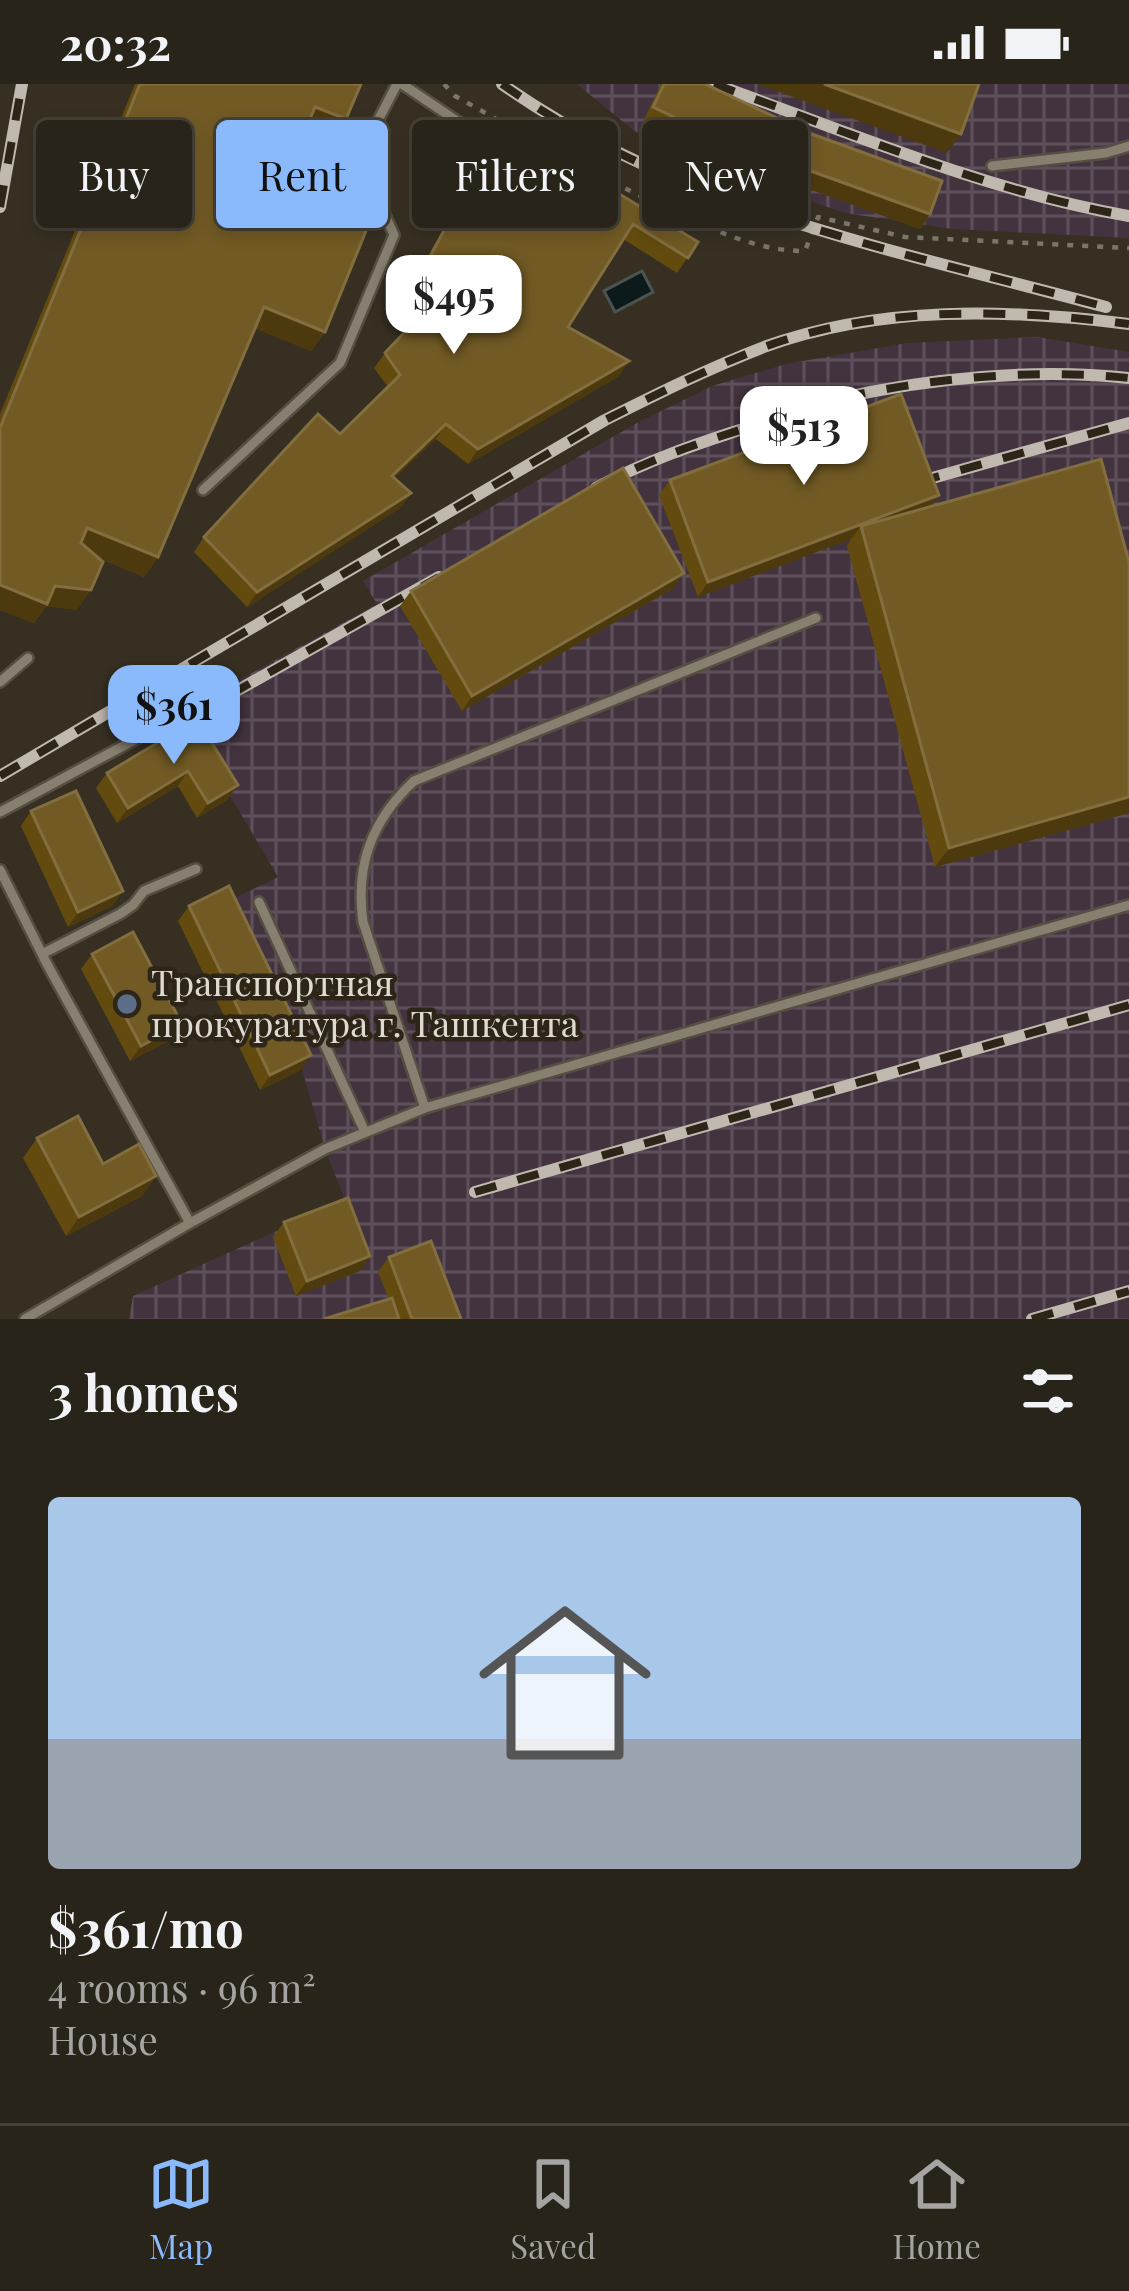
<!DOCTYPE html>
<meta charset="utf-8">
<style>
:root{--surface:#29241a;--page:#312c23;--text:#f1f3f6;--muted:#a5a4a2;--line:#454139;--accent:#8bbafc}
body{margin:0;font-family:"Playfair Display",serif;background:var(--page);color:var(--text);height:100vh;display:flex;flex-direction:column;font-size:45px;white-space:nowrap}
*{box-sizing:border-box;margin:0}
p{font-size:39px;color:var(--muted)}
.icon{flex:none;width:66px;height:66px;fill:none;stroke:currentColor;stroke-width:2;stroke-linecap:round;stroke-linejoin:round}
.map{position:relative;height:1235px;overflow:hidden}
.side{display:flex;flex-direction:column;background:var(--surface);flex:1}
.side>*{flex:none}
.top-card{position:absolute;left:36px;top:36px;width:1059px;height:108px;display:flex;gap:24px}
.price{position:absolute;translate:-50% -102px;padding:0 27px;border-radius:24px;background:#fff;color:#222;font-size:39px;line-height:78px;filter:drop-shadow(0 3px 6px #0008)}
.price::after{content:'';position:absolute;left:50%;top:72px;width:36px;height:27px;margin-left:-18px;background:inherit;clip-path:polygon(0 0,100% 0,50% 100%)}
.price.active{background:var(--accent);color:#111}
ul{padding:0;list-style:none}
li{display:grid;align-content:center;gap:24px;height:636px;padding:0 48px}
li+li{border-top:3px solid var(--line)}
li span{display:grid;place-items:center;height:372px;border-radius:12px;color:#555}
li>.icon{margin-inline-start:auto}
span .icon{width:216px;height:216px;fill:#fffc;stroke-width:1}
li b{font-size:51px}
h2{display:flex;justify-content:space-between;align-items:center;height:144px;padding:0 48px;font-size:51px}
.tag{padding:0 42px;border-radius:12px;background:var(--surface);box-shadow:0 6px 18px #0003,0 0 0 3px var(--line);font-size:42px;line-height:108px}
.tag.active{background:var(--accent);color:#111}
.status{display:flex;justify-content:space-between;align-items:center;height:84px;padding:0 60px;background:var(--surface);direction:ltr}
.status svg{height:33px;fill:currentColor}
.tabs{display:flex;justify-content:space-around;align-items:center;height:168px;border-top:3px solid var(--line);background:var(--surface);font-size:33px;color:var(--muted)}
.tabs a{display:grid;justify-items:center;gap:6px}
.tabs .active{color:var(--accent)}
.map>svg:first-child{display:block}
.industrial{fill:url(#industrial-grid)}
.water{fill:#0c1a1b;stroke:#4b5452;stroke-width:3}
.lines{fill:none;stroke-linecap:round;stroke-linejoin:round}
.service-casing{stroke:#554e42;stroke-width:14}
.path{stroke:#7c766a;stroke-width:4.5;stroke-dasharray:6 9;stroke-linecap:butt}
.service{stroke:#877f6f;stroke-width:9}
.rail-casing{stroke:#bfb9af;stroke-width:12}
.rail{stroke:#2d2618;stroke-width:8;stroke-dasharray:22;stroke-linecap:butt}
.wall{fill:#634b0f}
.shaded-wall{fill:#4c3a0e}
.building{fill:#715a24;stroke:#826e3f;stroke-width:3}
.service-dot{fill:#5c6f8a;stroke:#2d2618;stroke-width:4.5}
.labels{text-anchor:middle;stroke-width:9;stroke-linejoin:round;paint-order:stroke}
.poi-label{font-size:36px;fill:#dfdad1;stroke:#2d2618;text-anchor:start}
</style>
<div class="status"><b>20:32</b><svg viewBox="0 0 49 12"><path d="M0 12V9h3v3zM5 12V6h3v6zM10 12V3h3v9zM15 12V0h3v12zM26 1h20v11H26zM47 4h2v5h-2z"/></svg></div>
<div class="map">
<svg width="1129" height="1235" viewBox="0 0 1129 1235">
<defs>
<pattern id="industrial-grid" width="8" height="8" patternUnits="userSpaceOnUse" patternTransform="scale(3)"><rect width="8" height="8" fill="#43333f"/><path d="M0 4h8M4 0v8" fill="none" stroke="#5e505a"/></pattern>
</defs>
<rect width="100%" height="100%" fill="#373022"/>
<path class="industrial" d="M577,0h552v154l-176,-9 -108,-16 -169,-58 -43,-25z
M1037,253l92,15v967h-1000l4,-23 212,-96 -20,-51 -23,-80 -79,-165 55,-27 -97,-165 196,-108 -14,-23 274,-158 75,-37 74,-22 121,-21z"/>
<path class="water" d="M642,187l11,21 -38,20 -11,-21z"/>
<g class="lines">
<g class="service-casing">
<path id="service" d="M402,0l55,37 47,27
M992,82l114,-13 23,-7
M203,406l137,-127 54,-128 -35,-78 38,-73
M0,598l28,-24
M0,728l153,-82
M0,786l47,94 143,259
M259,818l106,230
M42,870l78,-40 13,-9 11,-14 52,-22
M425,1024l-62,-186c-8,-57 9,-102 51,-141l402,-163
M25,1235l165,-96 135,-74 100,-41 704,-203"/>
</g>
<path class="path" d="M444,0l11,12c72,40 142,81 216,114 43,20 86,41 134,41l13,-34 87,20 224,11"/>
<use href="#service" class="service"/>
<g class="rail-casing">
<path id="rail" d="M502,0c178,126 397,167 604,223
M714,0c134,48 275,108 415,132
M0,123l22,-123
M918,398l211,-59
M596,404c49,-27 100,-44 153,-61 29,-10 58,-21 88,-28 91,-21 198,-31 292,-21
M192,632l247,-139
M0,692l605,-356c52,-26 104,-52 159,-73 115,-42 245,-38 365,-23
M475,1108l654,-187
M1032,1235l97,-28"/>
</g>
<use href="#rail" class="rail"/>
</g>
<path class="wall" d="M135,0h226l-15,35 -14,20 -26,-11 -23,43 -44,-17 -3,7 89,171 -14,19 -56,-23 -97,229 -14,20 -45,-19 -22,52 -31,-4 -12,17 -34,-13v-196z
M661,0h44l68,80 -10,15 -120,-57z
M809,49l121,81 -10,15 -133,-48 12,-33z
M493,57l205,101 -21,31 -54,-34 -55,88 51,49 -151,88 -32,-25 -42,39 17,15 -11,15 -153,99 -53,-55 10,-15 136,-103 48,-47 -14,-19 11,-15 36,-39 -17,-15 79,-142z
M670,396l261,26 198,56v251l-194,54 -88,-321 4,-7 -153,58 -39,-102z
M674,504l-212,123 -62,-105 11,-15z
M197,635l41,66 -11,15 -30,18 -19,-32 -61,37 -21,-35 11,-15z
M31,727l92,80 -11,15 -44,21 -47,-101z
M189,822l112,164 -41,20 -82,-169z
M92,870l80,85 -42,22 -49,-92z
M37,1054l66,26 53,12 -14,20 -76,40 -43,-78z
M284,1138l76,49 -64,25 -23,-59z
M389,1173l72,62h-137l65,-19 -11,-28z"/>
<path class="shaded-wall" d="M757,0h67l137,50 -14,19z
M315,23l31,12 -14,20 -31,-13z
M248,48l48,20 -13,19 -48,-19z
M797,82l133,48 -10,15 -133,-48z
M264,223l61,25 -14,19 -61,-24z
M629,277l-10,15 -151,88 10,-15z
M446,340l-10,15 -55,52 11,-15z
M411,409l-11,15 -153,99 10,-15z
M939,411l-10,15 -68,16 -10,13 -153,58 10,-15z
M87,444l71,29 -14,20 -71,-30z
M684,489l-10,15 -212,123 10,-15z
M0,501l55,1 36,4 -14,20 -31,-4 -12,17 -34,-13z
M188,687l-10,15 -61,37 11,-15z
M238,701l-11,15 -30,18 11,-15z
M1129,713v16l-194,54 14,-19z
M123,807l-11,15 -44,21 10,-15z
M182,940l-10,15 -42,22 11,-15z
M311,971l-10,15 -41,20 10,-15z
M156,1092l-14,20 -76,40 13,-19z
M370,1172l-10,15 -64,25 11,-15z"/>
<path class="building" d="M140,0h221l-15,35 -31,-12 -19,45 -48,-20 -12,29 136,55 -47,116 -61,-25 -106,250 -71,-29 -6,15 22,19 -12,28 -36,-4 -8,18 -47,-19v-157z
M664,0h41l87,41 -19,39 -120,-57z
M824,0h155l-18,50z
M809,49l133,48 -12,33 -133,-48z
M493,57l120,49 85,52 -10,16 -55,-34 -65,103 61,34 -151,88 -32,-25 -54,52 19,17 -154,99 -53,-55 114,-123 22,20 60,-59 -15,-22 49,-52 -19,-17z
M901,310l38,101 -231,87 -38,-102z
M1101,375l28,103v235l-180,51 -88,-322z
M623,384l61,105 -212,123 -61,-105z
M197,635l41,66 -30,18 -20,-32 -60,37 -21,-35z
M76,707l47,100 -45,21 -47,-101z
M229,802l82,169 -41,20 -81,-169z
M133,848l49,92 -41,22 -49,-92z
M78,1032l25,48 36,-20 17,32 -77,41 -42,-79z
M348,1114l22,58 -63,25 -23,-59z
M431,1157l30,78h-49l-23,-62z
M392,1214l7,21h-75z"/>
<circle class="service-dot" cx="127" cy="920" r="12"/>
<g class="labels">
<g class="poi-label">
<text x="151" y="912">Транспортная<tspan x="151" dy="41">прокуратура г. Ташкента</tspan></text>
</g>
</g>
</svg>
<b class="price" style="left:454px;top:273px">$495</b>
<b class="price" style="left:804px;top:404px">$513</b>
<b class="price active" style="left:174px;top:683px">$361</b>
<div class="top-card">
<a class="tag">Buy</a>
<a class="tag active">Rent</a>
<a class="tag">Filters</a>
<a class="tag">New</a>
</div>
</div>
<section class="side">
<h2>3 homes<svg class="icon" aria-label="filters" viewBox="0 0 24 24"><path d="M4 7h16M4 17h16"/><circle cx="9" cy="7" r="2"/><circle cx="15" cy="17" r="2"/></svg></h2>
<ul>
<li><span style="background:linear-gradient(#a9c7e8 65%,#9aa5b1 0)"><svg class="icon" aria-label="home" viewBox="0 0 24 24"><path d="M3 11l9-7 9 7M6 9v11h12V9"/></svg></span><div><b>$361/mo</b><p>4 rooms · 96 m²</p><p>House</p></div></li>
</ul>
</section>
<nav class="tabs">
<a class="active"><svg class="icon" aria-label="map" viewBox="0 0 24 24"><path d="M3 6l6-2 6 2 6-2v14l-6 2-6-2-6 2zM9 4v14M15 6v14"/></svg>Map</a>
<a><svg class="icon" aria-label="saved" viewBox="0 0 24 24"><path d="M7 4h10v16l-5-4-5 4z"/></svg>Saved</a>
<a><svg class="icon" aria-label="home" viewBox="0 0 24 24"><path d="M3 11l9-7 9 7M6 9v11h12V9"/></svg>Home</a>
</nav>
